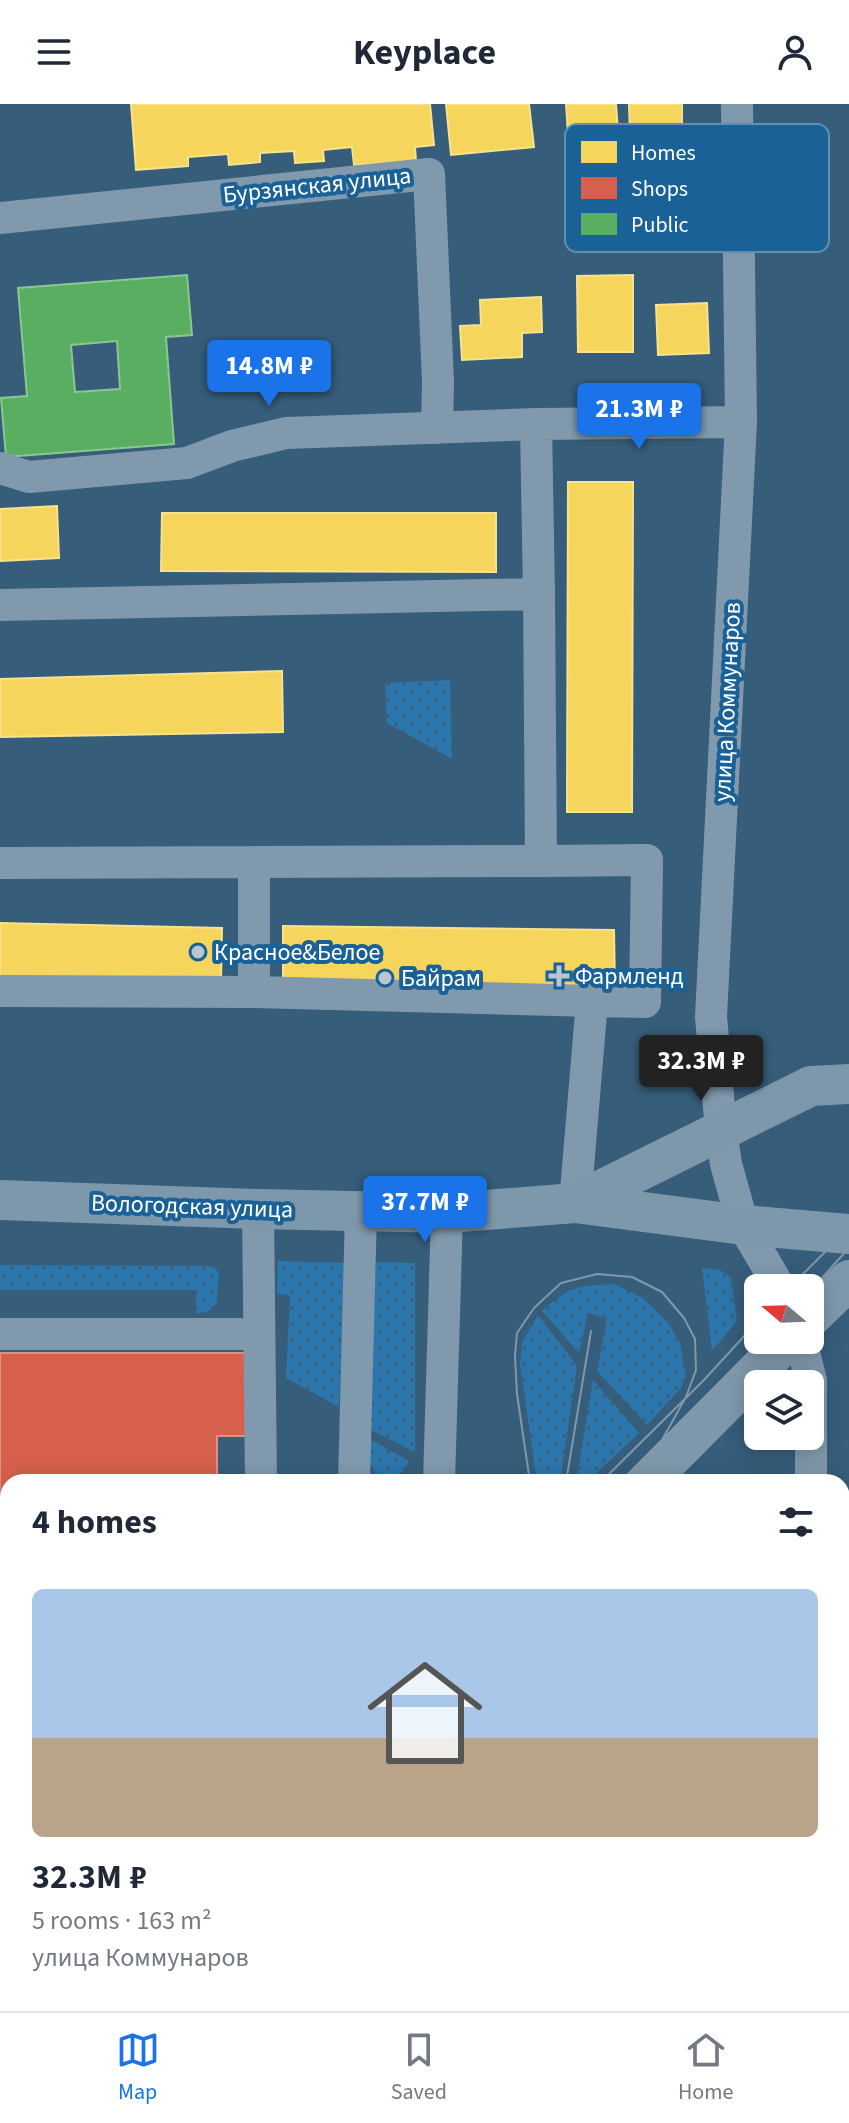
<!DOCTYPE html>
<meta charset="utf-8">
<style>
:root{--surface:#fff;--page:#f6f6f7;--text:#1f2937;--muted:#747a83;--line:#e0e1e3;--accent:#1a73e8}
body{margin:0;font-family:"Source Sans 3",sans-serif;background:var(--page);color:var(--text);height:100vh;display:flex;flex-direction:column;font-size:30px;white-space:nowrap}
*{box-sizing:border-box;margin:0}
p{font-size:26px;color:var(--muted)}
.icon{flex:none;width:44px;height:44px;fill:none;stroke:currentColor;stroke-width:2;stroke-linecap:round;stroke-linejoin:round}
.map{position:relative;flex:1;overflow:hidden}
.sheet{position:absolute;left:0px;top:1370px;width:850px;height:538px;display:flex;flex-direction:column;background:var(--surface);border-radius:24px 24px 0 0;box-shadow:0 4px 20px #0003}
.sheet>*{flex:none}
.needle{width:52px;rotate:289deg}
.buttons{position:absolute;left:744px;top:1170px;display:grid;gap:16px}
.buttons a{display:grid;place-items:center;width:80px;height:80px;border-radius:12px;background:var(--surface);box-shadow:0 4px 20px #0003;font-size:40px}
.price{position:absolute;translate:-50% -68px;padding:0 18px;border-radius:8px;background:var(--accent);color:#fff;font-size:26px;line-height:52px;filter:drop-shadow(0 2px 4px #0008)}
.price::after{content:'';position:absolute;left:50%;top:48px;width:24px;height:18px;margin-left:-12px;background:inherit;clip-path:polygon(0 0,100% 0,50% 100%)}
.price.active{background:#222;color:#fff}
ul{padding:0;list-style:none}
li{display:grid;align-content:center;gap:16px;height:424px;padding:0 32px}
li+li{border-top:2px solid var(--line)}
li span{display:grid;place-items:center;height:248px;border-radius:12px;color:#555}
li>.icon{margin-inline-start:auto}
span .icon{width:144px;height:144px;fill:#fffc;stroke-width:1}
li b{font-size:34px}
h2{display:flex;justify-content:space-between;align-items:center;height:96px;padding:0 32px;font-size:34px}
header{display:flex;justify-content:space-between;align-items:center;height:104px;padding:0 32px;background:var(--surface);font-size:36px;font-weight:700}
.tab-bar{display:flex;justify-content:space-around;align-items:center;height:112px;border-top:2px solid var(--line);background:var(--surface);font-size:22px;color:var(--muted)}
.tab-bar a{display:grid;justify-items:center;gap:4px}
.tab-bar .active{color:var(--accent)}
.map>svg:first-child{display:block}
.grass{fill:url(#grass-dots)}
.homes{fill:#f6d55c;stroke:#f9e28d;stroke-width:2}
.shops{fill:#d6604d;stroke:#e29082;stroke-width:2}
.public{fill:#5aae61;stroke:#8cc690;stroke-width:2;fill-rule:evenodd}
.lines{fill:none;stroke-linecap:round;stroke-linejoin:round}
.minor{stroke:#8099ad;stroke-width:32}
.major{stroke:#7e98ab;stroke-width:40}
.tram{stroke:#7f98ac;stroke-width:2}
.poi-dot{fill:#b9c6d0;stroke:#196197;stroke-width:3}
.labels{text-anchor:middle;stroke-width:8;stroke-linejoin:round;paint-order:stroke}
.street-label{font-size:24px;fill:#fff;stroke:#196197}
.poi-label{font-size:24px;fill:#fff;stroke:#196197;text-anchor:start}
.key{fill:#196197;stroke:#5e90b6;stroke-width:2}
.key-label{font-size:22px;fill:#fff}
</style>
<header><svg class="icon" aria-label="menu" viewBox="0 0 24 24"><path d="M4 6h16M4 12h16M4 18h16"/></svg>Keyplace<svg class="icon" aria-label="person" viewBox="0 0 24 24"><circle cx="12" cy="8" r="4"/><path d="M4 21q1-7 8-7t8 7"/></svg></header>
<div class="map">
<svg width="849" height="1907" viewBox="0 0 849 1907">
<defs>
<pattern id="grass-dots" width="8" height="8" patternUnits="userSpaceOnUse" patternTransform="scale(2)"><rect width="8" height="8" fill="#2b76ac"/><path d="M2 2h.1M6 6h.1" fill="none" stroke="#3d5f77" stroke-width="1.8" stroke-linecap="round"/></pattern>
</defs>
<rect width="100%" height="100%" fill="#365d7a"/>
<path class="grass" d="M450,576l2,79 -65,-36 -2,-40z
M278,1157l68,2 -7,144 -53,-29 4,-83 -13,-1z
M376,1158l39,1v189l-46,-23z
M0,1161l209,1 6,2 4,5 -2,29 -6,8 -15,4v-24h-196z
M702,1164l18,2 11,8 6,43 -25,30z
M614,1180l29,14 26,26 11,19 6,34 -5,11 -34,37 -50,-54 10,-53 -19,-5 -9,40 -37,-42c28,-25 34,-25 72,-27z
M538,1211l39,51 -17,116h-23l-17,-118 2,-22z
M593,1276l46,53 -52,49h-11z
M368,1334l41,23c-6,18 -30,23 -39,3 -4,-8 -3,-17 -2,-26z"/>
<path class="homes" d="M131,0h299l4,41 -19,2 1,14 -62,4 -2,-18 -29,3 1,11 -29,2 -1,-12 -34,2v9l-31,3 -1,-11 -40,3v9l-52,4z
M446,0h83l5,43 -83,8z
M566,0h50l3,41 -50,4z
M629,0h53v31l-52,1z
M633,171v77h-55l-1,-76z
M541,193l1,35 -20,1v24l-60,3 -2,-34 21,-1 -1,-25z
M707,199l2,50 -51,2 -2,-50z
M568,378h65l-1,330h-65z
M57,402l2,52 -59,3v-52z
M162,409h334v59l-335,-1z
M282,567l1,61 -283,5v-58z
M0,819l222,5 -1,54 -221,-5z
M283,822l331,4 1,59 -332,-7z
M257,1900h98l-7,7h-98z"/>
<path class="shops" d="M0,1249h247v83h-30v46h-209v207h-8z"/>
<path class="public" d="M187,171l5,60 -26,2 8,107 -168,13 -5,-59 26,-2 -9,-108zM117,237l3,48 -45,3 -4,-47z"/>
<g class="lines">
<path class="minor" d="M737,0l4,318 -30,595 10,113 5,34 17,61 37,63
M0,114l429,-44 9,208 -1,46
M0,364l29,9 158,-14 45,-17 54,-13 250,-9 205,-2
M0,501l539,-11 -3,-170
M541,757l106,-1 -2,142 -53,-1
M254,758v130
M0,759l541,-2 -2,-267
M0,887l254,1 338,9 -17,202
M258,1105l3,273
M0,1230h259
M801,1236l10,41v101
M354,1378l7,-271
M439,1378l8,-269
M0,1638h8
M811,1900v7
M393,1907l7,-7"/>
<path class="major" d="M0,1096l258,9 189,4 128,-10 168,22 106,9
M575,1099l236,-117 38,-2
M810,1214l39,-38
M647,1378l141,-142
M119,1907l7,-7"/>
<path class="tram" d="M789,1184l60,-60
M810,1187l39,-43
M530,1378l-13,-88 -2,-38 2,-23 17,-25 27,-25 36,-9 35,3 30,15 22,26 11,21 1,31 -10,27 -24,43
M566,1378l25,-151
M601,1378l102,-101 55,-60
M620,1378l142,-142
M68,1907l7,-7
M90,1907l7,-7"/>
</g>
<g class="poi-dot">
<circle cx="198" cy="848" r="8"/>
<path d="M555 860h8v8h8v8h-8v8h-8v-8h-8v-8h8z"/>
<circle cx="385" cy="874" r="8"/>
</g>
<g class="labels">
<g class="street-label">
<text transform="translate(317 81) rotate(-6)" y="8">Бурзянская улица</text>
<text transform="translate(727 598) rotate(-87)" y="8">улица Коммунаров</text>
<text transform="translate(192 1102) rotate(2)" y="8">Вологодская улица</text>
</g>
<g class="poi-label">
<text x="214" y="856">Красное&amp;Белое</text>
<text x="575" y="880">Фармленд</text>
<text x="401" y="882">Байрам</text>
</g>
</g>
<rect x="565" y="20" width="264" height="128" rx="12" class="key"/>
<rect x="581" y="37" width="36" height="22" fill="#f6d55c"/>
<rect x="581" y="73" width="36" height="22" fill="#d6604d"/>
<rect x="581" y="109" width="36" height="22" fill="#5aae61"/>
<g class="key-label">
<text x="631" y="56">Homes</text>
<text x="631" y="92">Shops</text>
<text x="631" y="128">Public</text>
</g>
</svg>
<div class="buttons">
<a><svg class="needle" viewBox="-14 -14 28 28"><path d="M0-13l5 13h-10z" fill="#e53935"/><path d="M0 13l5-13h-10z" fill="#747a83"/></svg></a>
<a><svg class="icon" aria-label="layers" viewBox="0 0 24 24"><path d="M12 4l9 5-9 5-9-5zM3 14l9 5 9-5"/></svg></a>
</div>
<b class="price" style="left:269px;top:304px">14.8M ₽</b>
<b class="price" style="left:639px;top:347px">21.3M ₽</b>
<b class="price active" style="left:701px;top:999px">32.3M ₽</b>
<b class="price" style="left:425px;top:1140px">37.7M ₽</b>
<section class="sheet">
<h2>4 homes<svg class="icon" aria-label="filters" viewBox="0 0 24 24"><path d="M4 7h16M4 17h16"/><circle cx="9" cy="7" r="2"/><circle cx="15" cy="17" r="2"/></svg></h2>
<ul>
<li><span style="background:linear-gradient(#a9c7e8 60%,#b9a48a 0)"><svg class="icon" aria-label="home" viewBox="0 0 24 24"><path d="M3 11l9-7 9 7M6 9v11h12V9"/></svg></span><div><b>32.3M ₽</b><p>5 rooms · 163 m²</p><p>улица Коммунаров</p></div></li>
</ul>
</section>
</div>
<nav class="tab-bar">
<a class="active"><svg class="icon" aria-label="map" viewBox="0 0 24 24"><path d="M3 6l6-2 6 2 6-2v14l-6 2-6-2-6 2zM9 4v14M15 6v14"/></svg>Map</a>
<a><svg class="icon" aria-label="saved" viewBox="0 0 24 24"><path d="M7 4h10v16l-5-4-5 4z"/></svg>Saved</a>
<a><svg class="icon" aria-label="home" viewBox="0 0 24 24"><path d="M3 11l9-7 9 7M6 9v11h12V9"/></svg>Home</a>
</nav>
